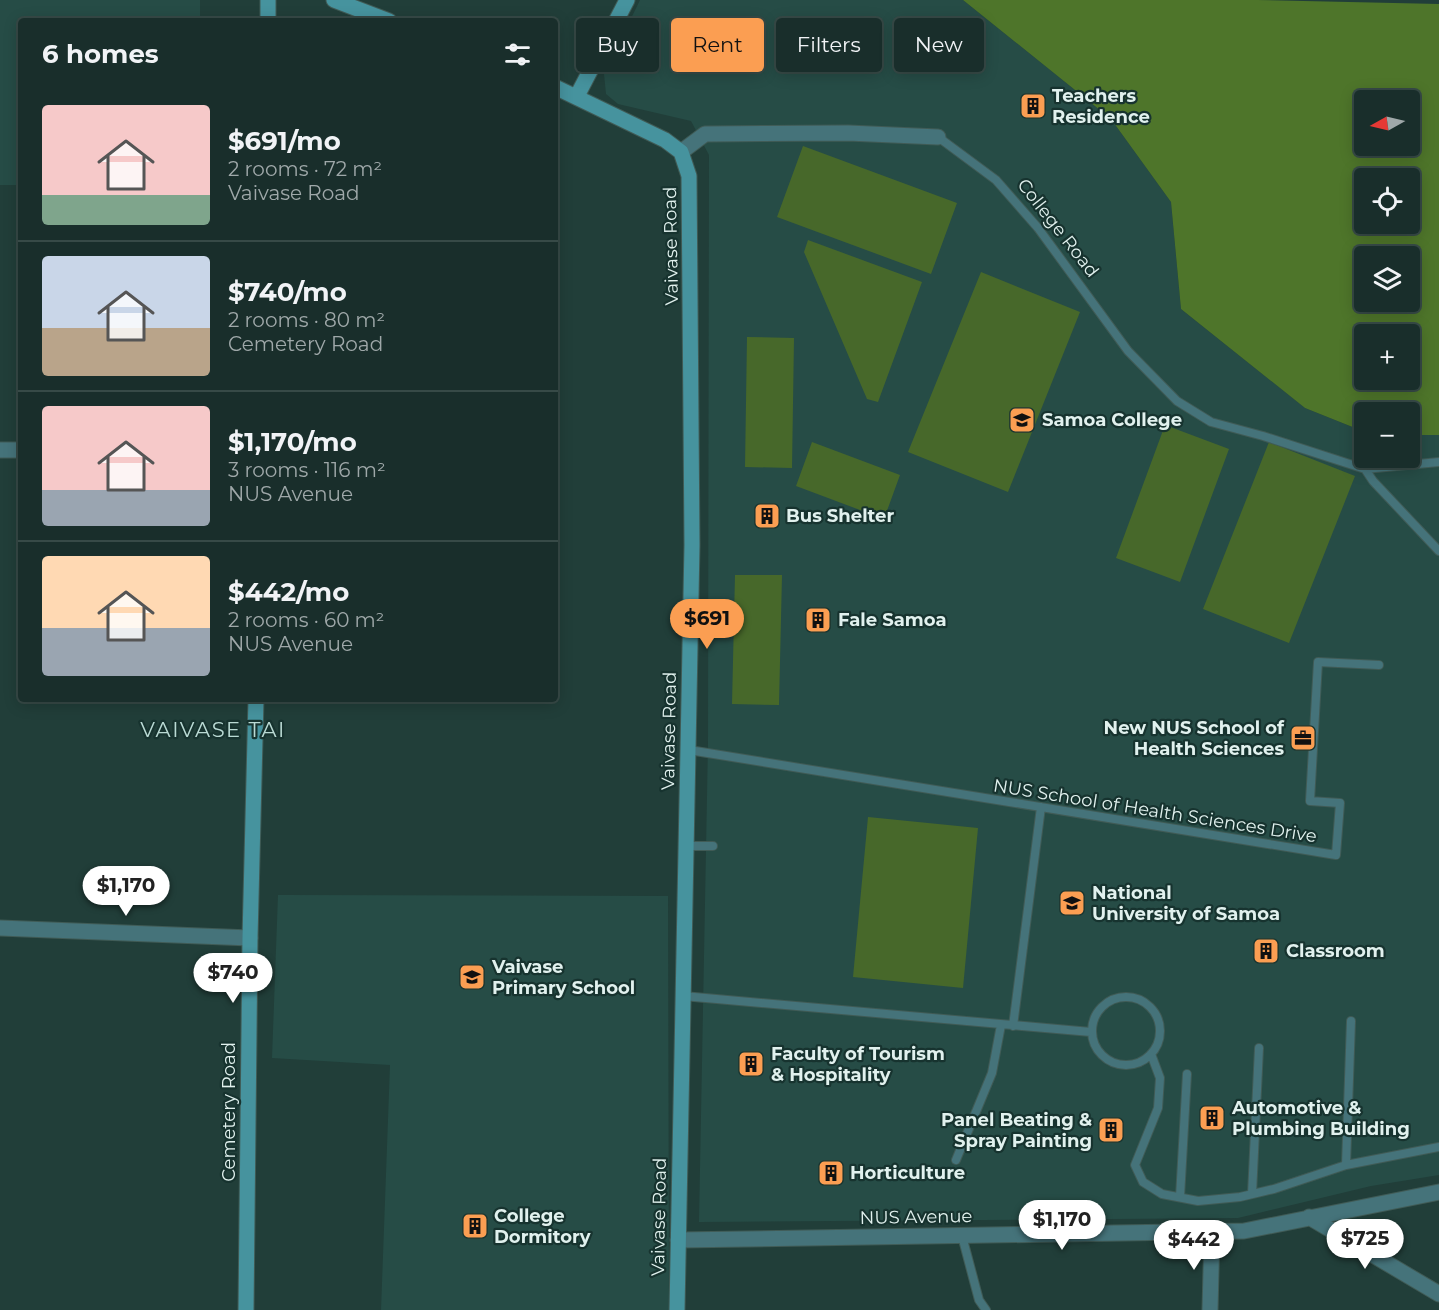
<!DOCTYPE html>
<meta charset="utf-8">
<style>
:root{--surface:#192e2b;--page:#263a37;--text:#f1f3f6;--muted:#9fa8a9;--line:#374a47;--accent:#fb9e52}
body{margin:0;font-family:Montserrat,sans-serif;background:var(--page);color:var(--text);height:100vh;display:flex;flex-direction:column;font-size:22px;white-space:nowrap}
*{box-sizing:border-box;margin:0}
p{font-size:20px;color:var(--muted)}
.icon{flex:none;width:33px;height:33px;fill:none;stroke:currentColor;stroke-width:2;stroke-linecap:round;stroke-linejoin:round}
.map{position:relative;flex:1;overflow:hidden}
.side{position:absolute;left:18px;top:18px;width:540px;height:684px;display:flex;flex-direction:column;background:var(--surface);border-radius:6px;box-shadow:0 3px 15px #0003,0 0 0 2px var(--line)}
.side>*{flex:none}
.banner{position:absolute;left:576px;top:18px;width:570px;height:54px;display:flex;gap:12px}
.needle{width:39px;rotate:262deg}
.fabs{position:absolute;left:1354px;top:90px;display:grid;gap:12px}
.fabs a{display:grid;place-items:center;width:66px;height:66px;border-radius:6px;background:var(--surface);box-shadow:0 3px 15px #0003,0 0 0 2px var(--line);font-size:30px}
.price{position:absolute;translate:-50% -51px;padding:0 14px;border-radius:21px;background:#fff;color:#222;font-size:20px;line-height:39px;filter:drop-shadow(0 2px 3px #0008)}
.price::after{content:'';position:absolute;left:50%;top:36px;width:18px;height:14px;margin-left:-9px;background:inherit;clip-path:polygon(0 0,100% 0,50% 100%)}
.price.current{background:var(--accent);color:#111}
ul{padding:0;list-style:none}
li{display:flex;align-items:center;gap:18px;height:150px;padding:0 24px}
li+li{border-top:2px solid var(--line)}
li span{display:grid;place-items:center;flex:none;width:168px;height:120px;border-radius:6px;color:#555}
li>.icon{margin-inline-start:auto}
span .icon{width:72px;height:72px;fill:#fffc;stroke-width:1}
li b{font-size:26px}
h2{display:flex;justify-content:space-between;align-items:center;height:72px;padding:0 24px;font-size:26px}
.pill{padding:0 21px;border-radius:6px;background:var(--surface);box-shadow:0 3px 15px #0003,0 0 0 2px var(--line);font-size:21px;line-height:54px}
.pill.current{background:var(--accent);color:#111}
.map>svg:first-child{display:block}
.built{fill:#264c46}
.green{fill:#47682a}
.forest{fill:#4e752a;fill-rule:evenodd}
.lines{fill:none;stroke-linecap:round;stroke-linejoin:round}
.lane-casing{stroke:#405b56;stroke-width:10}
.street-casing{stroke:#405b56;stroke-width:17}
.secondary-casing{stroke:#405b56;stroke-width:17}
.lane{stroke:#45737a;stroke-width:8}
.street{stroke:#45737a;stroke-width:15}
.secondary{stroke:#46939e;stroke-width:15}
.labels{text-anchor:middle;stroke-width:4.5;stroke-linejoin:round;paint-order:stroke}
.poi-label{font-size:18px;font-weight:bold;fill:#e1f1ee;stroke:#17332f;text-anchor:start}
.street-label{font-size:18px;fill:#e1f1ee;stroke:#17332f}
.quarter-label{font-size:21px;letter-spacing:1.5px;fill:#badad4;stroke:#17332f}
</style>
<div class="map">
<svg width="1439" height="1310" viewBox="0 0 1439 1310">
<rect width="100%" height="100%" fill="#213e39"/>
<path class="built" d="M0,0h200v21h-179v63h-2l1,101h-20z
M640,0h323l148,119 60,83 10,107 124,99 60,24v26h45v-23h29v740l-68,11 -133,32 -539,4 9,-479 1,-588 -18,-34 -73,-17 -12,-10 -2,-20z
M278,895l390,1 1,414h-288l9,-245 -118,-7z"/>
<path class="green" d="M803,146l154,57 -26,71 -154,-57z
M808,240l114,42 -44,120 -11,-3 -63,-147z
M981,272l99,40 -72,180 -100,-40z
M747,337l47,1 -2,130 -47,-1z
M1165,425l64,24 -49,133 -64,-24z
M812,442l88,33 -16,44 -88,-33z
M1269,442l86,34 -66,167 -86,-34z
M735,575h47l-3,130 -47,-1z
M868,817l110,11 -15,160 -110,-11z"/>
<path class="forest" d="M963,0h294l182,4v431h-29v-23h-45v20l-60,-24 -124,-99 -10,-107 -60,-83zM1365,100h45v46h-45zM1365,178h45v46h-45zM1365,256h45v46h-45zM1365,334h45v46h-45z"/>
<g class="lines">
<g class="lane-casing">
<path id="lane" d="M938,137l58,43 42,48 90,123 49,50 34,21 52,14 102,33
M1439,462l-74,7 8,12 66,70
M689,750l647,105 4,-52 -30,-2 8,-139 61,3
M687,846h26
M683,996l408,36
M1092 1031a34 34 0 1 1 68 0a34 34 0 1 1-68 0Z
M1013,1026l28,-219
M1151,1054l9,24 -2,30 -23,57 8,17 19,12 36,7 42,-4 34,-8 72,-24 93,-18
M956,1160l36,-87 9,-48
M1346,1165l5,-144
M1252,1194l7,-146
M1180,1197l7,-123
M962,1236l17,64 7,10"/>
</g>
<g class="street-casing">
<path id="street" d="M681,152l24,-18 143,-1 90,4
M0,450h21
M0,928l250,10
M1309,1217l130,77
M678,1240l566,-9 195,-39
M1210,1310l2,-78"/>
</g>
<g class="secondary-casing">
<path id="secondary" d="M334,0l55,21
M268,21v-21
M555,87l110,53 16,12 8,24 3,369 -15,765
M577,96l50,-96
M246,1310l4,-372 6,-239"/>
</g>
<use href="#lane" class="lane"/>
<use href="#street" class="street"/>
<use href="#secondary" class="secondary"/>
</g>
<defs>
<g id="building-square" transform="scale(1.35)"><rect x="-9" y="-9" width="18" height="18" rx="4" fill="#fb9e52" stroke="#17332f"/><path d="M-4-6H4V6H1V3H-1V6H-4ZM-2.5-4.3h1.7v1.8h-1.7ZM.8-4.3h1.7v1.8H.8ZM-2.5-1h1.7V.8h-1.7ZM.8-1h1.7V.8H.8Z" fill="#111"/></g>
<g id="school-square" transform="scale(1.35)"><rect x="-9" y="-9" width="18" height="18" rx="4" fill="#fb9e52" stroke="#17332f"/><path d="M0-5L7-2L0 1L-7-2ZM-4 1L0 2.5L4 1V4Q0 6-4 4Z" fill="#111"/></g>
<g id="office-square" transform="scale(1.35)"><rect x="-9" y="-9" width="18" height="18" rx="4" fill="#fb9e52" stroke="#17332f"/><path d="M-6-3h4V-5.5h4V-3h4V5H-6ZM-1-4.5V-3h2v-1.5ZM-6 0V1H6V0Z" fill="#111"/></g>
<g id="university-square" transform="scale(1.35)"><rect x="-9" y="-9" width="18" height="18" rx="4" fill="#fb9e52" stroke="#17332f"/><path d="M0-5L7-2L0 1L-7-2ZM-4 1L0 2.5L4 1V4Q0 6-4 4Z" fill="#111"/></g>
</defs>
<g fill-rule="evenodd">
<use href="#building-square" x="1033" y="106"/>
<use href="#school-square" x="1022" y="420"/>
<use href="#building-square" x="767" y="516"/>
<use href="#building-square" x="818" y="620"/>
<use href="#office-square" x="1303" y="738"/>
<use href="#university-square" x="1072" y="903"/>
<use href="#building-square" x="1266" y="951"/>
<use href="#school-square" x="472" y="977"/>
<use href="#building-square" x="751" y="1064"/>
<use href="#building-square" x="1212" y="1118"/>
<use href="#building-square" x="1111" y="1130"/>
<use href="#building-square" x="831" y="1173"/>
<use href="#building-square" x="475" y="1226"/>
</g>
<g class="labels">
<g class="poi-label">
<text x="1052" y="102">Teachers<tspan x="1052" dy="21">Residence</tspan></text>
<text x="1042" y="426">Samoa College</text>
<text x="786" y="522">Bus Shelter</text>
<text x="838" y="626">Fale Samoa</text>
<text x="1284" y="734" text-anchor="end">New NUS School of<tspan x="1284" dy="21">Health Sciences</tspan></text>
<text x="1092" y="899">National<tspan x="1092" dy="21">University of Samoa</tspan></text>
<text x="1286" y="957">Classroom</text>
<text x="492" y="973">Vaivase<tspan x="492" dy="21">Primary School</tspan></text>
<text x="771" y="1060">Faculty of Tourism<tspan x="771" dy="21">&amp; Hospitality</tspan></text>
<text x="1232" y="1114">Automotive &amp;<tspan x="1232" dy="21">Plumbing Building</tspan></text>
<text x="1092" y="1126" text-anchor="end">Panel Beating &amp;<tspan x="1092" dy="21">Spray Painting</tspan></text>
<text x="850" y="1179">Horticulture</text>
<text x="494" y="1222">College<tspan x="494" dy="21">Dormitory</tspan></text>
</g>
<g class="street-label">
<text transform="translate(1058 228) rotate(52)" y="6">College Road</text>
<text transform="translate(671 246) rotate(-91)" y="6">Vaivase Road</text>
<text transform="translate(669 731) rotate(-89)" y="6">Vaivase Road</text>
<text transform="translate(1155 811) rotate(9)" y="6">NUS School of Health Sciences Drive</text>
<text transform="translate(229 1112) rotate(-90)" y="6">Cemetery Road</text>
<text transform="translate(659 1217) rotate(-89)" y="6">Vaivase Road</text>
<text transform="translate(916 1217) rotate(-1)" y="6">NUS Avenue</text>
</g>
<g class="quarter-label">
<text x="213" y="737">VAIVASE TAI</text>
</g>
</g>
</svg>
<div class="fabs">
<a><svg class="needle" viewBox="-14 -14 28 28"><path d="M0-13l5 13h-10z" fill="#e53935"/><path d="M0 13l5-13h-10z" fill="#9fa8a9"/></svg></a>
<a><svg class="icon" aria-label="locate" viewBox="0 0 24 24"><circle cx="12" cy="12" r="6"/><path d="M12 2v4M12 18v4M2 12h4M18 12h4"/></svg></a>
<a><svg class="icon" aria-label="layers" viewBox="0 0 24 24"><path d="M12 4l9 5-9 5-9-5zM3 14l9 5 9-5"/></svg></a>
<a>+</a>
<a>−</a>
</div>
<b class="price current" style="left:707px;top:650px">$691</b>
<b class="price" style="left:126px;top:917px">$1,170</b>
<b class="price" style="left:233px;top:1004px">$740</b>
<b class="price" style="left:1062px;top:1251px">$1,170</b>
<b class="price" style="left:1365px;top:1270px">$725</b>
<b class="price" style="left:1194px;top:1271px">$442</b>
<div class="banner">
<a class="pill">Buy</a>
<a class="pill current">Rent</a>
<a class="pill">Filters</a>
<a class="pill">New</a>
</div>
<section class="side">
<h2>6 homes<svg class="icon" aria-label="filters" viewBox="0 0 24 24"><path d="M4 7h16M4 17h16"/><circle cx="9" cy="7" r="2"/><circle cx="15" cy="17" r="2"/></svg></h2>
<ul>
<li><span style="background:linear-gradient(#f6c9c9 75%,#7fa58c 0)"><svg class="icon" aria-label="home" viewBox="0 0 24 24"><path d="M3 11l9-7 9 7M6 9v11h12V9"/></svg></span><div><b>$691/mo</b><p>2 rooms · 72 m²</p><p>Vaivase Road</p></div></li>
<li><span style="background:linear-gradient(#c9d6e8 60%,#b9a48a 0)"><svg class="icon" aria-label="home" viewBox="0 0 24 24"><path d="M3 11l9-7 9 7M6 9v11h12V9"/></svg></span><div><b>$740/mo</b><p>2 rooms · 80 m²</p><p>Cemetery Road</p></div></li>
<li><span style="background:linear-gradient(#f6c9c9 70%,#9aa5b1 0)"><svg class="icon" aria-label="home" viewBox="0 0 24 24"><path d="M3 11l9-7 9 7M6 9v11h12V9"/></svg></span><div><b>$1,170/mo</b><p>3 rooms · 116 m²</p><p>NUS Avenue</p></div></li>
<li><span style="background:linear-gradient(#ffd9b3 60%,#9aa5b1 0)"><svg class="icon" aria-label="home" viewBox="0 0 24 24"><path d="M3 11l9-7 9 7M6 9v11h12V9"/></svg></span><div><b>$442/mo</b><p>2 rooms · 60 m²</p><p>NUS Avenue</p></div></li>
</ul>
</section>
</div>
